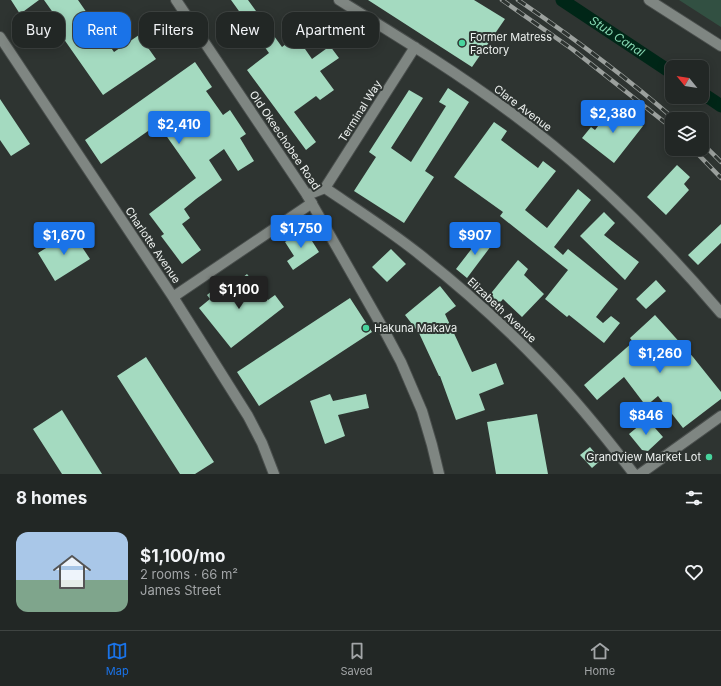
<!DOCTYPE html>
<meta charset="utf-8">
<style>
:root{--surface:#222725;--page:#2e3332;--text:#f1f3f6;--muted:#a2a5a7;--line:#3f4442;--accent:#1a73e8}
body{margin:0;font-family:Inter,sans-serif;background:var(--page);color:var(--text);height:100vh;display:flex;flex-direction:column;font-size:15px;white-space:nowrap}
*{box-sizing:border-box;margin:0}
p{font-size:13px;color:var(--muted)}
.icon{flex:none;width:22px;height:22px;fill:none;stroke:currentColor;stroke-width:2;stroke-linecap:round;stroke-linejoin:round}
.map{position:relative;height:474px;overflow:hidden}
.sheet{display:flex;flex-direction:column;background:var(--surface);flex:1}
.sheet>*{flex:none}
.top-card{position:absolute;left:12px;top:12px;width:400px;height:36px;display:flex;gap:8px}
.needle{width:26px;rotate:300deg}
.controls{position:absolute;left:665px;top:60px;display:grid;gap:8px}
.controls a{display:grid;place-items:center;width:44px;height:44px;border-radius:8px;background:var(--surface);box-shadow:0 2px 10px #0003,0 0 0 1px var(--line);font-size:20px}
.price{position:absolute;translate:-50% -34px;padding:0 9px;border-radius:4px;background:var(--accent);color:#fff;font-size:13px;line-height:26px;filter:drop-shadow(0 1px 2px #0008)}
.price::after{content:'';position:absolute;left:50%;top:24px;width:12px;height:9px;margin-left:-6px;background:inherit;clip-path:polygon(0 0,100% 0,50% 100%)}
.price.on{background:#222;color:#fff}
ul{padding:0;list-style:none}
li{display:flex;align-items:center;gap:12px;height:100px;padding:0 16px}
li span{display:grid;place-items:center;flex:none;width:112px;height:80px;border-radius:12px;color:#555}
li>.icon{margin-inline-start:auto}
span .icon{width:48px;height:48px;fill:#fffc;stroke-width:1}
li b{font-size:17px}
h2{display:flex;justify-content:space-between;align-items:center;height:48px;padding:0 16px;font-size:17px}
.tag{padding:0 14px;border-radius:12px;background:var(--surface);box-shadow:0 2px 10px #0003,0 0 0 1px var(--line);font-size:14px;line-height:36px}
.tag.on{background:var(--accent);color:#fff}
.tab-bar{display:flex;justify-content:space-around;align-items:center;height:56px;border-top:1px solid var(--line);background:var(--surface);font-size:11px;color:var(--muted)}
.tab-bar a{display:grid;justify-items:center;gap:2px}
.tab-bar .on{color:var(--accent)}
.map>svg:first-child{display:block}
.green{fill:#325042}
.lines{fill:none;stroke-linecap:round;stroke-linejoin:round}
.canal{stroke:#002617;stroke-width:13}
.building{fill:#a4dac0}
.street-casing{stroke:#4a4f4d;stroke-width:12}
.secondary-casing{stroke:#4a4f4d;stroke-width:12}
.street{stroke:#7f8682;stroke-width:10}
.secondary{stroke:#7f8682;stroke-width:10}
.rail-casing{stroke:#9ba09d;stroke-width:4.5}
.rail{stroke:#2e3431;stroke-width:3;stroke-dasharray:9;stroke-linecap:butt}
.poi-dot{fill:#48d49d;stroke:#2e3431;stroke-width:1.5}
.labels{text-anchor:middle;stroke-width:4;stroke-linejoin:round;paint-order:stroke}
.poi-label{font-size:11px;fill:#eef2f0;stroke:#2e3431;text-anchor:start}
.street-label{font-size:11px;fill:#eef2f0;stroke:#2e3431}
.water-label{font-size:12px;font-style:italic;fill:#85d6b1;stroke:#2e3431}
</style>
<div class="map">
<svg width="721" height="474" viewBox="0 0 721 474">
<rect width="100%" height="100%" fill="#2e3431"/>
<path class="green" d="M679,0h42v27z"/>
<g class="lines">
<g class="canal">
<path id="s1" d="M562,0l110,73"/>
<path d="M702,93l19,13"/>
</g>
</g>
<path class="building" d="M11,0h28l-19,14z
M44,0h34l36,52 25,-17 17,24 -53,36 -49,-70 5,-4z
M231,0h17l34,47 14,-11 16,23 18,-13 9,12 -19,13 14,19 -14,10 -4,-4 -22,16 22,30 -10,8 -59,-80 22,-17z
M368,0h106l31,19 -33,48z
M195,62l17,25 -6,4 17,24 7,-5 16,24 -6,4 14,23 -16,10 -14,-22 -15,11 13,20 -26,19 -12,10 6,9 -8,6 19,26 -19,14 -21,-28 3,-2 -15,-20 47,-36 -38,-54 -57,40 -16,-24z
M448,88l21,14 -44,69 9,6 -30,46 -50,-32 22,-34 -7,-5 40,-62 14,8 -32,50 20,14 35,-56 -7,-4z
M0,99l30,45 -19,12 -11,-16z
M615,104l28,22 -29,37 -32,-25 9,-11 4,3z
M494,122l13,9 -6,9 37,28 5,-7 13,10 -31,39 22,18 31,-39 13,11 -37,47 9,8 5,-6 50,40 -22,28 7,6 8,-7 9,7 -16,20 -35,-28 -2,2 -22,-18 23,-29 -68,-54 3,-4 -49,-35z
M677,165l13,12 -6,7 5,6 -23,25 -19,-18z
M604,212l11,11 -11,12 35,27 -14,18 -45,-44z
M721,224v19l-23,22 -10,-10z
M305,230l14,22 -26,18 -6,-9 7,-5 -9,-14z
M72,232l18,27 -35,22 -17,-28z
M483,234l11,8 -27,36 -11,-9z
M391,249l15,15 -19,18 -15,-15z
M518,260l10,9 -4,6 20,19 -22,23 -19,-18 -5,6 -10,-8z
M247,274l21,26 7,-5 9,12 -53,41 -32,-40 11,-9 -3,-4 11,-9 5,7z
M656,280l10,11 -20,18 -10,-10z
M440,286l16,20 -11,8 27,58 24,-9 8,21 -25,10 6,16 -29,10 -16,-44h-1l-20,-43 -14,-18z
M350,298l22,34 -113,74 -22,-34z
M655,315l38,42 28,35v7l-38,29 -25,-32 -12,10 -22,-29 -27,23 -13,-15 49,-43 -3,-4z
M146,357l68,105 -19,12h-15l-63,-98z
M330,394l3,7 33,-7 3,14 -31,7 7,21 -20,8 -15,-43z
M62,410l40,64h-40l-29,-45z
M537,414l11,60h-52l-9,-52z
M647,419l16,18 -15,14 -6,-1 -13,-16z
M590,447l11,13 -9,8 -12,-13z"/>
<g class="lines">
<g class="street-casing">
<path id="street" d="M339,0c60,37 119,73 175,115 77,57 145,125 207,198
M0,37l173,260 75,119 14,27 12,31
M325,188l90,-141
M307,195l18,-7c31,21 64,42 94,66 43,34 85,71 123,111 33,34 63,71 92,109
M173,297l139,-94
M640,474l81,-58"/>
</g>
<g class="secondary-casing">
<path id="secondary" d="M176,0l131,195 77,135 17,32 21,49 10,34 7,29
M649,0l72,46"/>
</g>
<use href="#street" class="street"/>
<use href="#secondary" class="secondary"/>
<g class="rail-casing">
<path id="rail" d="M502,0l70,49 100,79
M518,0c54,37 107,76 156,119
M702,143l19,19
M693,149l28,29"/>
</g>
<use href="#rail" class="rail"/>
</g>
<g class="poi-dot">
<circle cx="462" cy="43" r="4"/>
<circle cx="366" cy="328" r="4"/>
<circle cx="709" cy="457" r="4"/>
</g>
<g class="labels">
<g class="poi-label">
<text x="470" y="41">Former Matress<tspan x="470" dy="13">Factory</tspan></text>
<text x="374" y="332">Hakuna Makava</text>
<text x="701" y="461" text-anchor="end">Grandview Market Lot</text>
</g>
<g class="street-label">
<text transform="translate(523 108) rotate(37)" y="4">Clare Avenue</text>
<text transform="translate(360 111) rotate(-58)" y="4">Terminal Way</text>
<text transform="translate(285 140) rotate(56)" y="4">Old Okeechobee Road</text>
<text transform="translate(153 245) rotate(56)" y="4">Charlotte Avenue</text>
<text transform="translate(502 310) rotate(43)" y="4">Elizabeth Avenue</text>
</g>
<g class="water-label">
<text dy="4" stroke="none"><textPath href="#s1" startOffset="66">Stub Canal</textPath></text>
</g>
</g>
</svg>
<div class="controls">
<a><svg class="needle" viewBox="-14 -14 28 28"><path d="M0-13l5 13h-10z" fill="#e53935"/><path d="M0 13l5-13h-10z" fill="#a2a5a7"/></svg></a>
<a><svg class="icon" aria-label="layers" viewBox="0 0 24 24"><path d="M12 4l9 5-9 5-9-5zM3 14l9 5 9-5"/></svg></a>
</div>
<b class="price" style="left:613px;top:134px">$2,380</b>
<b class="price" style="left:179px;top:145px">$2,410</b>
<b class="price" style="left:301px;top:249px">$1,750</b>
<b class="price" style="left:64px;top:256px">$1,670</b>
<b class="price" style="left:475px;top:256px">$907</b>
<b class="price on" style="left:239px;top:310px">$1,100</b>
<b class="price" style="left:660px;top:374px">$1,260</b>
<b class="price" style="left:646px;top:436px">$846</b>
<div class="top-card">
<a class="tag">Buy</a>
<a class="tag on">Rent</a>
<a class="tag">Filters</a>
<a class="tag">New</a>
<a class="tag">Apartment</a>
</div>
</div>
<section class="sheet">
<h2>8 homes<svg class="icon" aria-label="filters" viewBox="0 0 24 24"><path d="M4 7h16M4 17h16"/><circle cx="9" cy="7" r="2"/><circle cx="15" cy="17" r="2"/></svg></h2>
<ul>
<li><span style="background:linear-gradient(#a9c7e8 60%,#7fa58c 0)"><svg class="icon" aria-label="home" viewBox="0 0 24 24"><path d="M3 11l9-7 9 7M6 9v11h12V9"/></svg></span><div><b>$1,100/mo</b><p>2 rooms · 66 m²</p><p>James Street</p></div><svg class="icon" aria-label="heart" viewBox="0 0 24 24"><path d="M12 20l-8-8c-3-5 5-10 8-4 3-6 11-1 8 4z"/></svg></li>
</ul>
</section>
<nav class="tab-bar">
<a class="on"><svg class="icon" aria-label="map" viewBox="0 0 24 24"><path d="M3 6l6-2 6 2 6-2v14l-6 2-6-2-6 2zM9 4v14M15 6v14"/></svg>Map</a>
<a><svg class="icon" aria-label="saved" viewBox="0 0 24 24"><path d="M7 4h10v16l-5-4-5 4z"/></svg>Saved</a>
<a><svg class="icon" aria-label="home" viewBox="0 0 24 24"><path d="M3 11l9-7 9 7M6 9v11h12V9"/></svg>Home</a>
</nav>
